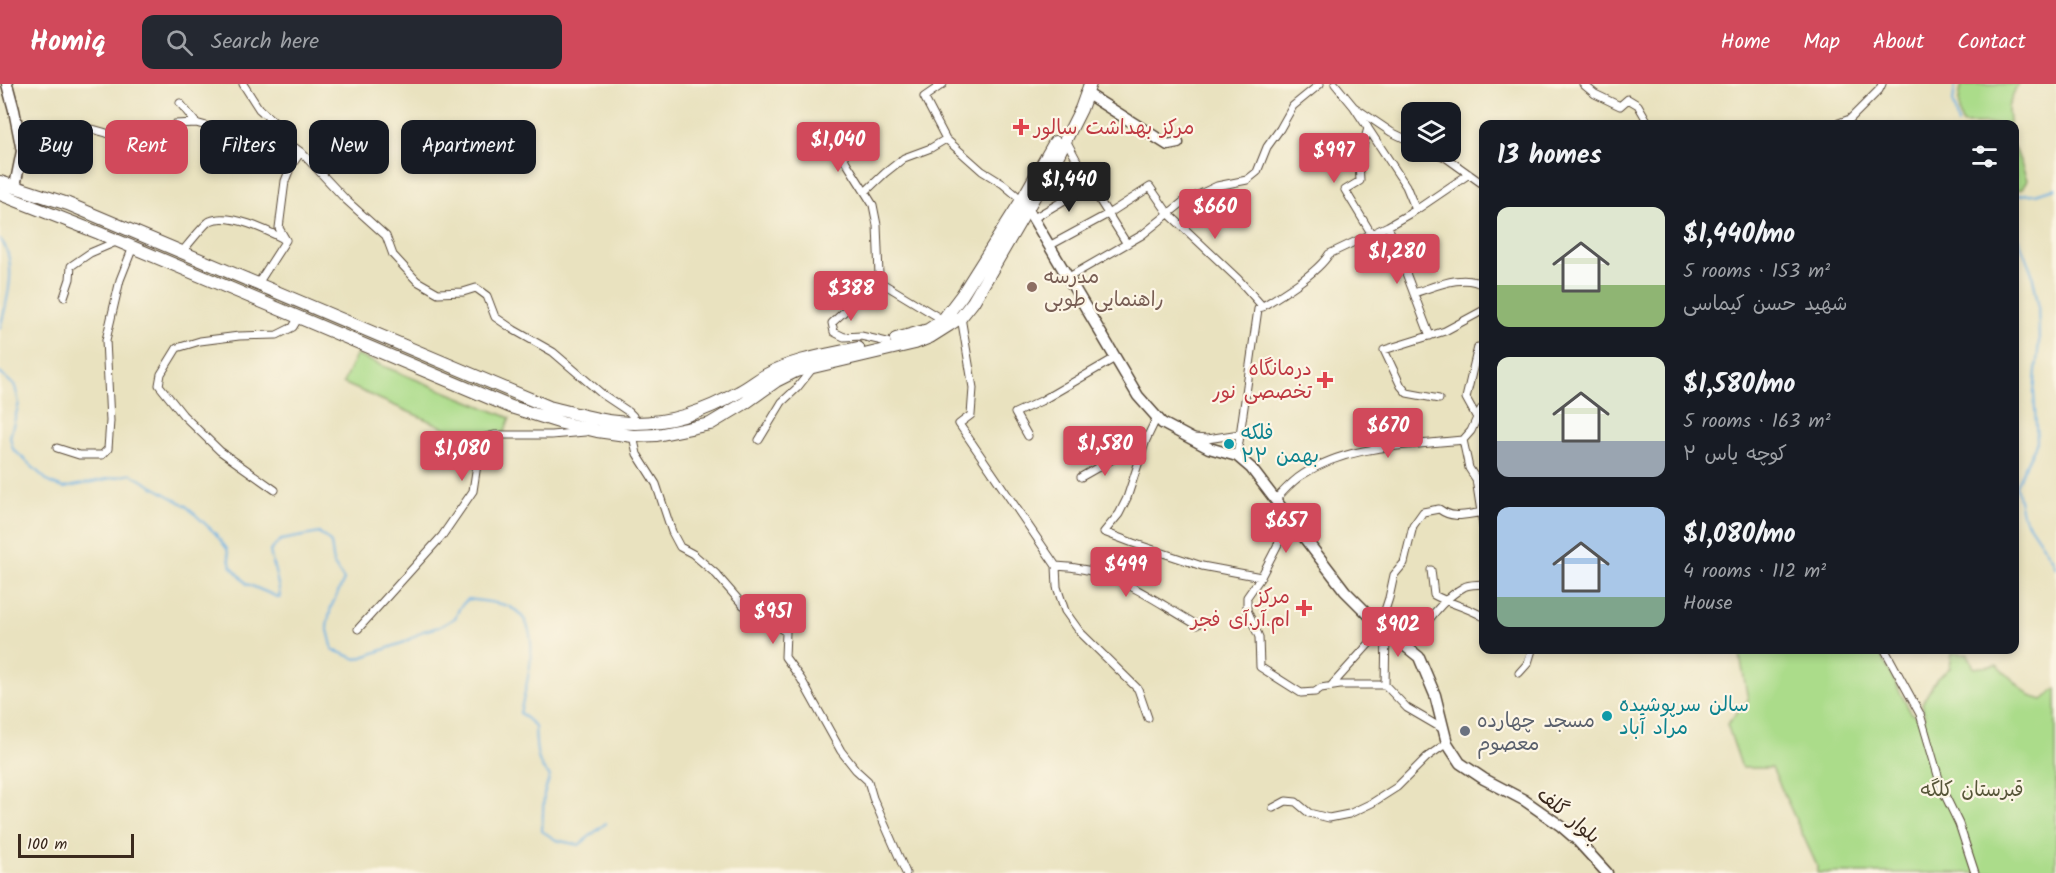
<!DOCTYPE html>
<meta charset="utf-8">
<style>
:root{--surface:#171b24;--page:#242831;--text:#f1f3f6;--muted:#9ea1a6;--accent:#d1495b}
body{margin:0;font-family:Kalam,"Playpen Sans Arabic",sans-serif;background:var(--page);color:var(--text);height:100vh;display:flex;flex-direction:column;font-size:22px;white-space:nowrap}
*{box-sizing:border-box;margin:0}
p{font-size:20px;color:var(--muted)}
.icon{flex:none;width:33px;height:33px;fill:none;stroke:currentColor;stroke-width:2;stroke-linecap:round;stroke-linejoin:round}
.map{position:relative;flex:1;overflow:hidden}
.details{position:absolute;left:1479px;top:36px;width:540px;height:534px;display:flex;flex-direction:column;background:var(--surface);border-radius:12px;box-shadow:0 3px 9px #0003}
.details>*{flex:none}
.hud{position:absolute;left:18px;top:36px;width:570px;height:54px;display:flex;gap:12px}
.tools{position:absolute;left:1401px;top:18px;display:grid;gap:12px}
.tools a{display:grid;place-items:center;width:60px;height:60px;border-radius:12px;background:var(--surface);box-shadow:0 3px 9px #0003;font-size:30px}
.scale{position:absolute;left:18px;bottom:15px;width:116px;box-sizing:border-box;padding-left:6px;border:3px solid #3b2a1e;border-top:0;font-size:16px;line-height:21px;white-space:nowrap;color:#3b2a1e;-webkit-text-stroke:4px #fcf5e5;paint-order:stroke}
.price{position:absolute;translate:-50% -51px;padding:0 14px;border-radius:6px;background:var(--accent);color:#fff;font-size:20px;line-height:39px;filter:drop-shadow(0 2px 3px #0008)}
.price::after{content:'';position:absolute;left:50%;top:36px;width:18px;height:14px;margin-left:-9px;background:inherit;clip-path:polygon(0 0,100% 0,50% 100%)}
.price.active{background:#222;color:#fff}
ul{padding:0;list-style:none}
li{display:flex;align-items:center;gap:18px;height:150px;padding:0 18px}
li span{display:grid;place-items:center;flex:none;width:168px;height:120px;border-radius:12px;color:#555}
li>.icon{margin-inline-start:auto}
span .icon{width:72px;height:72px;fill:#fffc;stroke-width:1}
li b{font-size:26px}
h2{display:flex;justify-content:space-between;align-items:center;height:72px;padding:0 18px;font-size:26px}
.chip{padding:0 21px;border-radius:12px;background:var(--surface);box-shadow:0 3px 9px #0003;font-size:21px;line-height:54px}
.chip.active{background:var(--accent);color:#fff}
header{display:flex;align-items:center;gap:36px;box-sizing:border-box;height:84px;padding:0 30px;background:var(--accent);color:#fff}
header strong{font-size:28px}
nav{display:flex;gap:33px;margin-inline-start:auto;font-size:21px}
.search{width:420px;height:54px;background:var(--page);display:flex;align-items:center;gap:15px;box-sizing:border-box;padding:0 21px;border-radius:12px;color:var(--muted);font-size:22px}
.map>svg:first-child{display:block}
.green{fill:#abdc8a;stroke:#738354;stroke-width:1.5}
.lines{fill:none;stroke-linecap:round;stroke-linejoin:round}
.stream{stroke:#6db0e2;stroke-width:2}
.street-casing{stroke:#554636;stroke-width:9}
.secondary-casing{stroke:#554636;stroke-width:13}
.primary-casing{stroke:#554636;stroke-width:14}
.street{stroke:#fff;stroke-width:7}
.secondary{stroke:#fff;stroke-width:10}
.primary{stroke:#fff;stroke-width:12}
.health-dot{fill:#e0444e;stroke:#fcf5e5;stroke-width:2}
.education-dot{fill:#8d6e63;stroke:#fcf5e5;stroke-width:2}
.culture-dot{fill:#0f9aa8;stroke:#fcf5e5;stroke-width:2}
.worship-dot{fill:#6b7280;stroke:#fcf5e5;stroke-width:2}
.labels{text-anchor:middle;stroke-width:4.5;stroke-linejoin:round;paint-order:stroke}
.health-label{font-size:20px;fill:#be3a42;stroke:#fcf5e5;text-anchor:end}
.education-label{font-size:20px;fill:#785e54;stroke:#fcf5e5;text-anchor:start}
.culture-label{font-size:20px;fill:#0d838f;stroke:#fcf5e5;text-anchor:start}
.worship-label{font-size:20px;fill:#5b616d;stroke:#fcf5e5;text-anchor:start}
.park-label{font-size:20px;fill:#575639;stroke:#fcf5e5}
.street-label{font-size:20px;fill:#3b2a1e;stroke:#fcf5e5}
</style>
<header>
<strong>Homiq</strong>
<div class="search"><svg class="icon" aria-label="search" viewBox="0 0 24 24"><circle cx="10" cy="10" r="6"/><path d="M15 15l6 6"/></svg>Search here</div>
<nav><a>Home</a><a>Map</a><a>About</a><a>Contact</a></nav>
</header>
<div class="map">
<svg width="2056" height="789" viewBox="0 0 2056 789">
<rect width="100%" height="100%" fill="#fcf5e5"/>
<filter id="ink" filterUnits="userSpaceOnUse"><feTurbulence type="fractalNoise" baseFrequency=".0167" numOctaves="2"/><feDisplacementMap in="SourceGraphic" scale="12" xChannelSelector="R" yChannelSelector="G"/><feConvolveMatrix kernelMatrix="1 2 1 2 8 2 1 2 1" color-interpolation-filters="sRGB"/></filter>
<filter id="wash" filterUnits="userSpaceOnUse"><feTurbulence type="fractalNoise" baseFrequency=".008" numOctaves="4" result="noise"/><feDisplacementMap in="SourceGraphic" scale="24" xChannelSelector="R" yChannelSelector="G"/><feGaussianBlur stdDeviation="1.35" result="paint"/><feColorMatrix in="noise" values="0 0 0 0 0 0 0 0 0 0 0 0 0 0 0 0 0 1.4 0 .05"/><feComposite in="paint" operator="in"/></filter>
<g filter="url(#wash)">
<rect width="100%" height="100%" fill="#e9e2bf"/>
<path class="green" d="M1962,0h56l-10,23 1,17h-46c-7,-11 -4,-27 -1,-40z
M2014,61l13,35 -5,9 -7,1z
M356,271l154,63 -6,15 -15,1 -39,-4 -107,-47z
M1739,566h139l33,63 10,7 4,-1 -3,-16 15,-25 13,-10 2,-15 16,1 6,14 23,-3 33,31 13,4 13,-11v184h-239v-7l-45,-98h-30l-15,-44 21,-24z"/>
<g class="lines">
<path class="stream" d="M1955,0l-2,19 5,21
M2015,111l2,40 15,38 6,29 1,40 -5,50 3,50 -21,43 6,29 31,46 3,8
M2015,111l20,-1 21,-6
M0,155c19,22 7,63 0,89
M0,289l15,13 4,17 -9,34 3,12 37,34 14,5 67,-14 54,31 30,28 12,16 4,17 16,18 33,14c-1,-16 -7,-31 -10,-47l11,-11 39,-7 11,10 3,22 10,15 -13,27 -4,19 6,24 24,9 48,-17 18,-11 16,-4 16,-9 5,-11 8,-8c12,2 25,3 37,6 43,14 22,77 15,108l15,13c1,18 0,39 15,50l-6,18 -2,37 14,9 23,5 27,-22"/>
</g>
</g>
<g filter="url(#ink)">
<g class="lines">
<g class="street-casing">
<path id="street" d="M243,0l16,25 15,13 8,16
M943,0l-19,13 22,42 36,32 21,13 19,16
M1335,0l19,23 37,25 21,10
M1583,0l12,10 25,12 8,-7 10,6 11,19
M180,19l16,20
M1354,23l52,79 10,24
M1366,40l2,4 -9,33 1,20 -15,9 26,43
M1836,40l14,-5 29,-29 3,-6
M834,56l12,22 27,43 4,20 2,50 3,8 61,37
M1066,56l24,45 37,59
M22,67c30,-24 55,-30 92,-15 9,3 22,11 31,10 12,0 22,-14 30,-22l21,-1 62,18 24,-3 19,14 45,48 40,36 7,19 24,26 21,12 25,-1 13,-4 11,8 8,21 19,13 39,22 49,42 27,18 4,4 1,7
M1433,68l12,5 39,28
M865,108l20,-19 19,-15 27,-10 15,-9
M1034,134l56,-33
M1388,142l42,110
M286,156l-7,-12 6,-47 6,-15 10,-14
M1049,162l59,-32 42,-27 18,26 70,66 25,28
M182,168c5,-6 23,-29 28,-31 20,-9 58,10 76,19
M1069,193l73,-42 41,-33 34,-16 30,-6 10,-8 10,-25 13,-18 13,-23 27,-22
M882,199l-22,14 -28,26 2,9 10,5 17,-1 26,6
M257,201l29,-45
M1414,209c20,-6 50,-21 70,-7
M64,213l6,-18 1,-13 19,-13 28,-12
M961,233l12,71 -2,27 -12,9 97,142 1,21 8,24 15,21 58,57 10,29
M1484,263h-6l-12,51 10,18 8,6
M1439,315l-32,-6 -6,-7 -17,-36 61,-19 39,-21
M1157,333l-11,23 -19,58 -8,16 -15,18 29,11 69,23 59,11
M633,352l4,18 19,30 16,48 8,15 13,7 23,20 27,31 43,27 -1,25 16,22 40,72 15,19 12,11 5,17 33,75
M1028,352l-13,-23 26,-12 74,-43
M1194,354l13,1 33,-5
M759,356l23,-38 15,-14 15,-19
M1463,356l6,28 7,11 8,53
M57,364l22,7h23l6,-6 2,-28 -4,-81 14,-60 13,-33
M1237,372l21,-147c20,-12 60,-36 71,-55l59,-28 28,-16 53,-36
M1081,393l65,-37
M275,406l-55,-39 -37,-36 -24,-30 2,-11 16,-26 23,-7 39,-5 38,-1 16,-8 6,-10
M1275,416c8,-8 17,-19 27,-25 47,-31 106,-29 161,-35l8,-9 10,-22h3
M1290,437l-29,56 -14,20v13l12,27 1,30 41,26 14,-1 6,-4 19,-3h45
M1056,482c58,2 92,31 141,59
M1431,486l3,25c16,9 34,12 50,22
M358,545l84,-93 31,-45 8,-53 14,-3h56l34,-3
M1386,546l-1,55 22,23 36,21
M1407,563c18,-20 33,-47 57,-60 5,-3 14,-2 20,-3
M1885,566l35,64 22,75 17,35 16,49
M1519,589l9,-10 4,-13
M1331,602l46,-51 12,-37 5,-23 10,-12 9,-37 10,-14 16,-3c15,11 27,5 45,3
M1273,724l13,-7 10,1 13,11 20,5 20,-4 23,-11 25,-16 30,-30 20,-14"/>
</g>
<g class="secondary-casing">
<path id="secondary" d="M7,0l7,26 8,41 -7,35
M1086,9l82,52 10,-2
M1024,119l114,193 24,27 47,25 28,8 14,12 94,123 35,35 39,31 16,38 12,48 13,20 24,16 40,21 37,26 15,13 31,34"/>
</g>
<g class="primary-casing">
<path id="primary" d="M0,98l68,22 481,203c28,7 57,16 86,16 37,0 73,-13 104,-31 10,-5 18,-12 27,-17 29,-16 61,-20 92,-27
M0,110l99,39 412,174 51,16 35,8 36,5 24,-1 53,-11 35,-21 31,-22 20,-10 119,-28 15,-6 19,-12 12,-8 12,-15 82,-141 26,-52 9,-25
M896,255l32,-9 15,-10 19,-25 60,-95 33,-58"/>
</g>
<use href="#street" class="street"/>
<use href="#secondary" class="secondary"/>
<use href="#primary" class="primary"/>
</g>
</g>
<g class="health-dot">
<path d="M1018 34h6v6h6v6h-6v6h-6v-6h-6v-6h6z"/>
<path d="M1322 287h6v6h6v6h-6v6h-6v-6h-6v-6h6z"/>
<path d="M1301 515h6v6h6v6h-6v6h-6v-6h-6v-6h6z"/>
</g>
<circle class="education-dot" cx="1032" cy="203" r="6"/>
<g class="culture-dot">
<circle cx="1229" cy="360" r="6"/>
<circle cx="1607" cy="632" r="6"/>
</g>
<circle class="worship-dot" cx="1465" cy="647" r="6"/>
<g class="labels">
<g class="health-label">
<text x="1034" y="50" text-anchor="start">مرکز بهداشت سالور</text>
<text x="1312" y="291">درمانگاه<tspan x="1312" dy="23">تخصصی نور</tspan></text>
<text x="1290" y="519">مرکز<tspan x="1290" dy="23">ام.آر.آی فجر</tspan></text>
</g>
<g class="education-label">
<text x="1044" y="199">مدرسه<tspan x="1044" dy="23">راهنمایی طوبی</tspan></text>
</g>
<g class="culture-label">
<text x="1241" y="355">فلکه<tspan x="1241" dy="23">۲۲ بهمن</tspan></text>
<text x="1619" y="627">سالن سرپوشیده<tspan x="1619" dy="23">مراد آباد</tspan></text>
</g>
<g class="worship-label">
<text x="1477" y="643">مسجد چهارده<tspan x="1477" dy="23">معصوم</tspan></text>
</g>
<g class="park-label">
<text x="1972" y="712">قبرستان کلگه</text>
</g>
<g class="street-label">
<text transform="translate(1569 731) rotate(40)" y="7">بلوار گلف</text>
</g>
</g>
</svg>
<div class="tools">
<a><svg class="icon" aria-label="layers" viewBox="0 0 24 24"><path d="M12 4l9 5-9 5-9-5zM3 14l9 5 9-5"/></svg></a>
</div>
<div class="scale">100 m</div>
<b class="price" style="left:838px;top:89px">$1,040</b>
<b class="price" style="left:1334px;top:100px">$997</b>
<b class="price active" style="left:1069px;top:129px">$1,440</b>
<b class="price" style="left:1215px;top:156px">$660</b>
<b class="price" style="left:1397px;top:201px">$1,280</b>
<b class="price" style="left:851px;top:238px">$388</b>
<b class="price" style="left:1388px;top:375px">$670</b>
<b class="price" style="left:1105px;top:393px">$1,580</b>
<b class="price" style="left:462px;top:398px">$1,080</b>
<b class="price" style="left:1286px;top:470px">$657</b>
<b class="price" style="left:1126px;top:514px">$499</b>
<b class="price" style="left:773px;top:561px">$951</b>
<b class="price" style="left:1398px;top:574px">$902</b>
<div class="hud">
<a class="chip">Buy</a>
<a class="chip active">Rent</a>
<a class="chip">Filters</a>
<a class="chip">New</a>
<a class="chip">Apartment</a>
</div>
<section class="details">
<h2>13 homes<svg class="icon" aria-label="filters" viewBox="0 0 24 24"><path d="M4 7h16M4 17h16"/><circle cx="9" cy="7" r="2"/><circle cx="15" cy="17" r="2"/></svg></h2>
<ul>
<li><span style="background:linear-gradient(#dfe7d0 65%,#8fb573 0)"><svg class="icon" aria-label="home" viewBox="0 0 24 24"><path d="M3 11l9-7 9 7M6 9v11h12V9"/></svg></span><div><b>$1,440/mo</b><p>5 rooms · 153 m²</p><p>شهید حسن کیماسی</p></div></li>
<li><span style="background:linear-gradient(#dfe7d0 70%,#9aa5b1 0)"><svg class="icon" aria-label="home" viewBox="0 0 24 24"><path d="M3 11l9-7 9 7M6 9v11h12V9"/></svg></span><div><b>$1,580/mo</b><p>5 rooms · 163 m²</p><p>کوچه یاس ۲</p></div></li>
<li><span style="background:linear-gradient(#a9c7e8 75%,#7fa58c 0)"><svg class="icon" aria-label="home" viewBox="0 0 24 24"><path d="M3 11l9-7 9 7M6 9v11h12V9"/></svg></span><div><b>$1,080/mo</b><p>4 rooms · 112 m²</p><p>House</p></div></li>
</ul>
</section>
</div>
